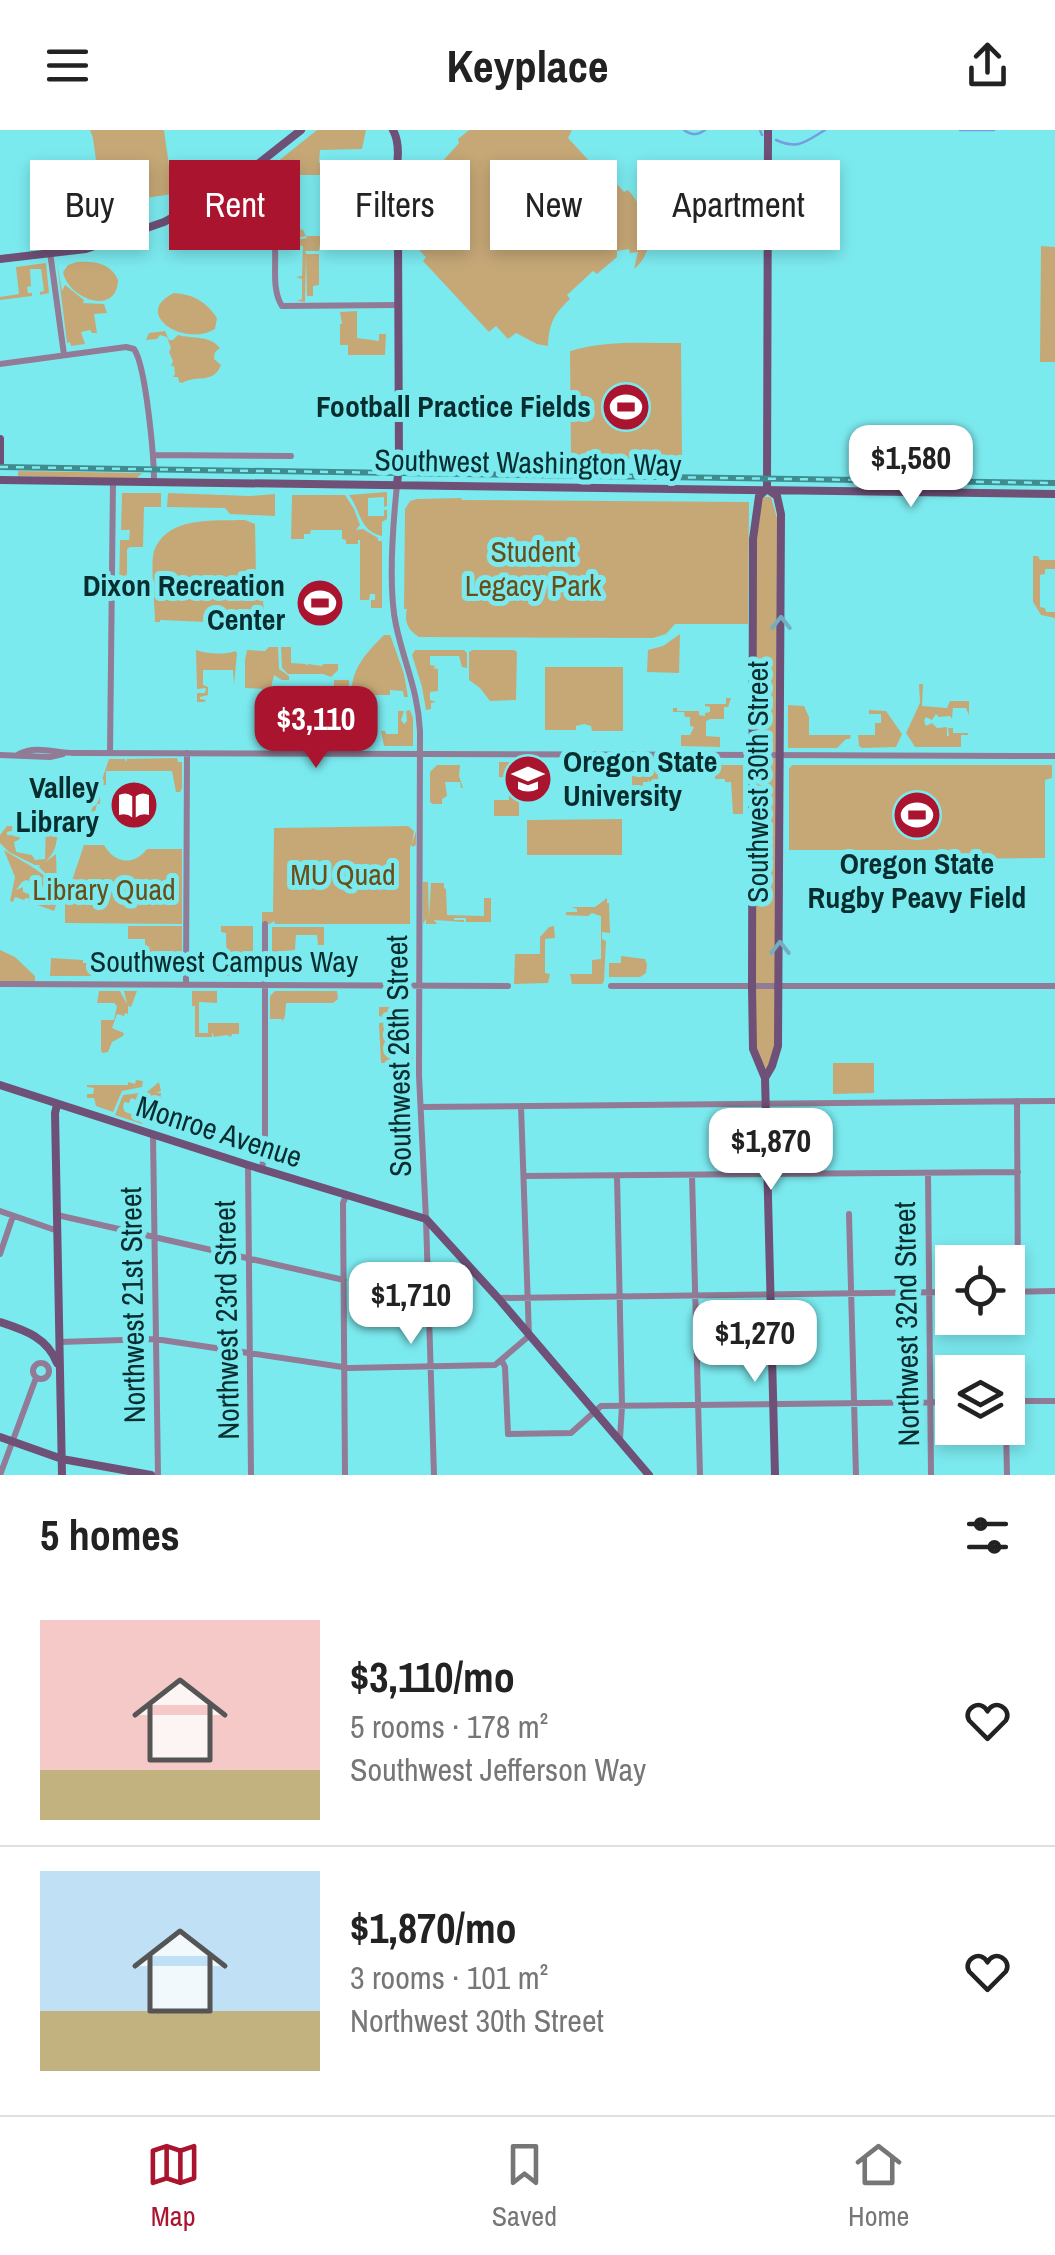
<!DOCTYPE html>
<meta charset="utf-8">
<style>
:root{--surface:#fff;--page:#f6f6f6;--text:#222;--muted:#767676;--line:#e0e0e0;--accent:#aa142f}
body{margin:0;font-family:"Archivo Narrow",sans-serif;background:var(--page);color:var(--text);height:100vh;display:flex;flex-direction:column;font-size:38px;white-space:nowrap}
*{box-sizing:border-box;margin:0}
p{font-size:32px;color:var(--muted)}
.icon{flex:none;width:55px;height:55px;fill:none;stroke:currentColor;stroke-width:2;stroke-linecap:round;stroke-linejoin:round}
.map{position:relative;height:1345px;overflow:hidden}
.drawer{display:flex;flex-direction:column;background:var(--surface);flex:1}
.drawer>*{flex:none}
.banner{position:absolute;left:30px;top:30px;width:995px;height:90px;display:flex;gap:20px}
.controls{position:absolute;left:935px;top:1115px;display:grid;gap:20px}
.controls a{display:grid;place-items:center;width:90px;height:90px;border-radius:0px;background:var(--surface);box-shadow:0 5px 15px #0003;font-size:50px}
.price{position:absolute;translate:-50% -85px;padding:0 22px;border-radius:20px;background:#fff;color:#222;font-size:32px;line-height:65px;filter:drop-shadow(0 2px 5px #0008)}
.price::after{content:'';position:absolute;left:50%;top:60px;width:30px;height:22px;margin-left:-15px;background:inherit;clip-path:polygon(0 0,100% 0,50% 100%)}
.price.active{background:var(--accent);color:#fff}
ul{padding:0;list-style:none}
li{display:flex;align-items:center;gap:30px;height:250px;padding:0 40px}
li+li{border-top:2px solid var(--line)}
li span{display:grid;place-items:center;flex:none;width:280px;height:200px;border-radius:0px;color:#555}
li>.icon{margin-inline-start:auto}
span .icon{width:120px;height:120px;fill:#fffc;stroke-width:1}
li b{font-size:42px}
h2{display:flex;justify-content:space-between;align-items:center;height:120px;padding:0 40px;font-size:42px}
.pill{padding:0 35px;border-radius:0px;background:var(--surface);box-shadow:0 5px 15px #0003;font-size:35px;line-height:90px}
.pill.active{background:var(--accent);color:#fff}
header{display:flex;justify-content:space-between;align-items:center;height:130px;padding:0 40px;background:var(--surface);font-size:45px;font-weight:700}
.tab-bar{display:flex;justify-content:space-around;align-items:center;height:140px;border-top:2px solid var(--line);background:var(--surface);font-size:28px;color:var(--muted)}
.tab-bar a{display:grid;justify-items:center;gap:5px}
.tab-bar .active{color:var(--accent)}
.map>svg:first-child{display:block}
.green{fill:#c6a877}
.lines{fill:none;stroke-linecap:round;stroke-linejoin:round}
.stream{stroke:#769edd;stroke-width:2.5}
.street{stroke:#917b96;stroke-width:6}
.secondary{stroke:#6f5077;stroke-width:8}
.rail-casing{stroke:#408b8e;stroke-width:6}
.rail{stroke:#7beaef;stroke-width:2.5;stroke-dasharray:8;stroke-linecap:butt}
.oneway{stroke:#76acbf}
.labels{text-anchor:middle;stroke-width:10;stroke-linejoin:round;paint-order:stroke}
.poi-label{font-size:30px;font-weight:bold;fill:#072d2f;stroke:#7beaef;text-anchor:end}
.street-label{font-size:30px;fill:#072d2f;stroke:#7beaef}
.park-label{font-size:30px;fill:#6b4e16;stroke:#7beaef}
</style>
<header><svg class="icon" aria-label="menu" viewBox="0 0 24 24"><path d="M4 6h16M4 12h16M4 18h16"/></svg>Keyplace<svg class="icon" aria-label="share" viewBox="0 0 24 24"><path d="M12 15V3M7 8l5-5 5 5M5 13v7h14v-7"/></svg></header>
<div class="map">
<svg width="1055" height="1345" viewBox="0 0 1055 1345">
<rect width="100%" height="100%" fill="#7beaef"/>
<path class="green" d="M90,0h74l9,64 -71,10 -9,-66z
M317,0h49l-4,19 -42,1 -1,13h18v12h-48l-1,30h-11l-6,-17 -9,-14z
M469,0h103l-4,8 35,38 4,-3 17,19 4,-2c20,22 32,58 6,79l4,-17 -8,1 -1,-4 -12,2v6l-20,17 -4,-3 -26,24 3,4c-16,15 -21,24 -22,47l-11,-2 -21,-11 -8,6 -12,-13 -7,6 -66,-71 3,-4 -11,-11 10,-10 -11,-22 3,-2 -1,-9 -3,-1 2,-9 21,-16 5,-14 18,-20 -1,-4z
M246,57l6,5 -14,6v3l-10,2 -11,9 2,24h-2l-4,-16 -11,6 1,4 8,-1 1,8 -22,1v7l-10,-4 -6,-10 36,-19z
M291,97l12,3 3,6h15l-2,15h-14l1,3h13v31l-6,1v10h-6l-1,-40 -1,46 -8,-1 5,-2v-20l-6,-2 6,-1 1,-30 -24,-3 28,-5 -1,-2 -24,4 2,-8z
M1041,116l14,1v115h-15z
M57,132l5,29 3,-6 19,15 -1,3 21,1 3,9 -13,1 3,19h-5l-2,-3 -9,2 4,12 -14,2 -1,-4 -3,1z
M77,132c17,-1 34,1 41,18 -1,37 -50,19 -55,-8l5,-7z
M46,133l3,30 -9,2v-3l4,-1 -3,-22h-11l1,17 -4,1 1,6h4v3l-32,4v-3l19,-3 -3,-27z
M174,163c18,1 32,8 43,25l-2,11c-31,19 -84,-16 -41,-36z
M357,181v27l22,3v-7h7l-1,21h-37v-10h-8v-21h2l-2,-12z
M165,201l4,9h4l5,-5c16,4 31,0 42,13l-5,4 -1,7 7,6c-8,20 -24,9 -39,18l-3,-1 -1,-5h-5l2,-3 -1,-8h-3l2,-5 -4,-9 2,-4 -4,-11 -7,-2 -3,4 -11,1 3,-7z
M681,213l1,116 -111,-1 -1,-107c36,-11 74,-8 111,-8z
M18,341l124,2 -6,6 -118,-3z
M387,362v14l-3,1v-10l-16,1v18h16v-6h3v9l-5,3v14c-23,-5 -21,-25 -33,-41z
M122,363h39v14h-17l-1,40h-13l-3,2v44h-8l1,-53h9l1,-10h-9z
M168,363l82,3 25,-2v22l-45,-2 -5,-6 -58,-1z
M292,365h53l9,14 6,16 -4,5 7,-1 15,9v3h4v67h-11v-8h4v-6h-5l-1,6h-9v-60h-2v4h-12v-4l-4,-1v-9h-31l-1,4h-6v5h-13z
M762,367h9l6,21 -1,526 -7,22 -4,2 -3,-1 -7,-17 1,-542z
M461,368l1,2 287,2 -1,122h-73l-9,10 -13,4 -234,-1c-12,-7 -15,-17 -12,-28h-3l1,-100 5,-8 7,-2z
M245,390l10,4 1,49 6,20 3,26 -11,12 -47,-9 -47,-2v2h-5c0,-16 -5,-57 -1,-71 13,-36 62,-30 91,-31z
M1033,426h5l2,4h15v9h-10v5l-5,1v32l5,1 1,4h9v6l-14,-3 -8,-13z
M680,504l-1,39 -32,-1 1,-22 15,-4z
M384,505h6l2,5 12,34 4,23h-4l-1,-6 -13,-1v5h-16v11h-13l-10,-8c0,-29 13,-43 33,-63z
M269,517h9l1,22 10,7v4h-7l-8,-5 -3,13 -3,1 -23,-1v-28l2,-10 18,1z
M281,517h10v16l15,1 1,2 1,-2 14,2 1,-2h15v6l-7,7 -8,-3h-35l-6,-6z
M196,520c10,4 30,5 39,1l2,2 -3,32 -1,-15h-30v15l5,2v8l-8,2v2l6,1 -2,2h-7v-9h8l1,-5 -9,1z
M415,520h49l3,3v15l-5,-1 -3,-11h-29v9l6,1 -3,2 5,1v22l-8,1v8l6,2 -5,1v6l-5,1 -4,-23 -10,-32z
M472,520h42l3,2 -1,48 -26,1 -10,-13 -11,-8v-28z
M545,537h78v64h-31l-1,-5 -7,-2 -8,2v4h-31z
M334,550h15l-1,66 -41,-1v-4h21v-4h-14v-3h12v-9h15v-29l-7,-1z
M919,554h4l-1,22 25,2 3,-7h19v14l-3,-7h-13l-1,11 -2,-3 -11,1 -3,-3 -4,6 -6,-3 -2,3 2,6 6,-3 5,5 10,-1v9h2l-1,-8h5v5h15v2h-7v12h-46l-9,-14 14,-30z
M726,568h5l-3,9h-4v12h-13l-5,2v15l14,1v10l-39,-1v-11h9l4,-8 -4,-1v-9h-5l-1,-5h-11v-4h4v3h22v4l6,1v-3l5,-1v-5l-5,-1v-2h21z
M788,575l16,1 5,11v18h42l-1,4h-4l-9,9h-49z
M410,580l3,8v28h-29l-3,-15h4l1,3h12v-23h6l-3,9 3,4 3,-3 -1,-10z
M869,580l17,1 16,23 -6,13 -34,1 -3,-2 -1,-11h17v-12h6v-9h-12z
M177,628l1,4h4v26l-2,4h-4l-4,-21h-66v14h-6v19h-3l-2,8h-4l18,-53h16l1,3 1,-3z
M499,632h20v54h-25v-16h15v-22l-10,-1z
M437,635h23l-1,11 4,12h-2l-1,-6h-15l2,14 -5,3v5h-9l-3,-2v-30z
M635,635h23v33h-4v-16h-5l-1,-3v3h-5v20h-11v-34z
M715,635h28v49h-10l-2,-32h-6v-3h-10z
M792,635h260v13l-7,2v78l-86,1 -2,-5 -11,-4h-157v-81z
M622,689v36h-95v-35z
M46,694h11c1,15 0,28 -13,39l12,-9 1,31 -18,-18 1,-2h-5l-26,-13 -9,-9v-8l7,-9h12v3l-12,3v3l12,1 1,3 -6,3 2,10 16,3 3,5 10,-1z
M408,696l6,5 -2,13 4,-13v14l-4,2 -1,-3 -1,4v76h-135l-1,-3 -4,3 -8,-1v-11h11l1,-84z
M84,715h20c11,19 30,21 43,4h35v75l-117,-1v-22z
M4,720c25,16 38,19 56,43l-34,-13 -4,2 -6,8 7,-3v5l34,11 -3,8 -25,-9 1,-3 -4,-1 -2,2 -9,-3 -2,5 -3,-1 5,-24z
M423,752h5l1,35 2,-34h13v5l2,1 1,26 37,1v-18h7v24h-25v-4h-12v2h10v2l-30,-2 3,4h-11v-5l-3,5z
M607,768v5h2l1,30 -8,-1v7l4,2 -2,40 -2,3h-30l-2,-10h22v-14l9,-1v-43l-9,-3 -4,3 -26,-1h4v-3h11v-3l-6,-2h24z
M128,796h54v35l-12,-1v-8h-21l-2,-2 -2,2v-13h-17z
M221,796h32v50h-26l-1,-43 -5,-1z
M554,796l1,12 -10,1v34l5,1 -2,9 -34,1 1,-30h25v-17l9,-10z
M272,797h52v18h-6l-1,-10h-21l-1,15 -23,2z
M0,820l15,7 20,19v6h-35z
M621,826l24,3 2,5 -1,9 -6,4h-31v-14h12z
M51,828l32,2v3h11v9l-2,4h-42z
M99,861h21l7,13 -3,-13h13l-6,16 -3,-1v8l-3,-1 -1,3 -7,-2 -5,14 12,5 -1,3 -11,6 -4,10 -6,1 -1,-3v-30h13l3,-14 -3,-3h-17z
M192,861h25v12l-18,-1v31h9v-10h31v11h-7l-1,3 -4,-2 -13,2 -2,-5v5h-17v-31h-3z
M275,861h62l1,8 -5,4h-47l-1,13 -3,6v-3h-12v-23z
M379,877h11v56h21v-7l-4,-1v-3h6v14h-24v-3h-8l-2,-40h3v-6l-3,-1z
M833,933h41v30l-41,1z
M136,950l7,1 -1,6 -20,4 -9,21 -17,-6 -2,-8h-7v-4h6l1,-6 -7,-1v-2h41v-3l7,2z
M159,952l2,9 -5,2h5l-1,12 -8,-3 -1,3 -20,-7 -2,5 -5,-1 -1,5 2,5 24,7 -1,3 -4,-1 -2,3 -27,-9 8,-20 24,-3z"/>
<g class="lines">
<path class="stream" d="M684,0c8,6 14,5 21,0
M760,0l2,5
M960,0h34
M776,10c22,10 29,2 49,-10"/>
<path class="street" d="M249,43c17,22 24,48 26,76 1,18 -3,42 7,57l116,-1
M50,122l14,103
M0,234l126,-17 8,2c12,17 20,108 20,133
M153,325l138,1
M397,355c-4,39 -9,103 -1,140 8,38 22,65 24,106l-1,344 7,144 8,256
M110,623l3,-272
M19,624c17,-9 37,-1 55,-1l981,3
M0,625l50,2 13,-3
M0,854l508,2
M186,855l1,-232
M611,856h444
M1017,971l1,191
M421,977l634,-6
M153,1005l5,340
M248,1035l3,310
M262,1040l3,-27v-219
M928,1043l3,302
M692,1045l8,300
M524,1046l494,-4
M617,1046l5,230 -2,33
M0,1081l58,20
M849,1084l7,261
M57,1085l287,65
M0,1124l13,-38
M1008,1162l47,-1
M499,1168l453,-6
M59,1212l96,-3 194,29 146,-3 34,-29 -8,-230
M502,1231l3,6 3,67 63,-1 30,-27 351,-4
M33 1241a8 8 0 1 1 16 0a8 8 0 1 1-16 0Z
M1008,1271h47
M1006,1298l1,47
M0,1345l36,-97
M345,1345l-2,-272 3,-7"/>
<path class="secondary" d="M393,0c16,29 -14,77 5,105
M768,0l-1,359 -8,7 -6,43 -1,448 1,62 12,29 10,397
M53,121l49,-10
M0,129l86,-10 78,-27 65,-35 72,-57
M0,309v24
M0,350l1055,14
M397,354l2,-18 -1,-231c9,-18 6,-47 -1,-65
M765,948l7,-12 6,-20 3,-532 -4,-18 -10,-7
M0,955l248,80 178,54 72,79 151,177
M57,975l-2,8 7,362
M0,1192c24,8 47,15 57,41
M0,1307l62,22 89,16"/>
<g class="rail-casing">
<path id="rail" d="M0,337l1055,16"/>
</g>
<use href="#rail" class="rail"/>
</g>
<defs><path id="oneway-chevron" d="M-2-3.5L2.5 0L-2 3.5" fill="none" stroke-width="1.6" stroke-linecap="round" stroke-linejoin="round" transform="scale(2.5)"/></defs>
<g class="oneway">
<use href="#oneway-chevron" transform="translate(781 493) rotate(-90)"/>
<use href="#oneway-chevron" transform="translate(780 818) rotate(-90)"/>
</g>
<defs>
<g id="stadium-disc" transform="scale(2.5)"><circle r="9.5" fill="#aa142f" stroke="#7beaef"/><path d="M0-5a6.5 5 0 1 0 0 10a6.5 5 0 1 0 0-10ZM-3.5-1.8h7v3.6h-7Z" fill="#fff"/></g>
<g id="university-disc" transform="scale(2.5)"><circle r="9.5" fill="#aa142f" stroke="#7beaef"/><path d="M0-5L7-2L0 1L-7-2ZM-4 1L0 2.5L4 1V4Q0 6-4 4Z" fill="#fff"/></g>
<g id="library-disc" transform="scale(2.5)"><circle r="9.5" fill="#aa142f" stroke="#7beaef"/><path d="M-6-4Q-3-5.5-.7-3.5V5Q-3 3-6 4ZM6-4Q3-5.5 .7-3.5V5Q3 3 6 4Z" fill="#fff"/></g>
</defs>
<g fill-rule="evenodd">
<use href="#stadium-disc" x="626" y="277"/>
<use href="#stadium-disc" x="320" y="473"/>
<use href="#university-disc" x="528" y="649"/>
<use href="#library-disc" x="134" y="675"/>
<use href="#stadium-disc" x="917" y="685"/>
</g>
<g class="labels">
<g class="poi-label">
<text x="591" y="287">Football Practice Fields</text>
<text x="285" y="466">Dixon Recreation<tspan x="285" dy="34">Center</tspan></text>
<text x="563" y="642" text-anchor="start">Oregon State<tspan x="563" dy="34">University</tspan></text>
<text x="99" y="668">Valley<tspan x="99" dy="34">Library</tspan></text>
<text x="917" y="744" text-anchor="middle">Oregon State<tspan x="917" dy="34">Rugby Peavy Field</tspan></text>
</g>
<g class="street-label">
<text transform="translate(528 333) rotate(1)" y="10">Southwest Washington Way</text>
<text transform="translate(758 652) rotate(-90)" y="10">Southwest 30th Street</text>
<text x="224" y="842">Southwest Campus Way</text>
<text transform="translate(399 926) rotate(-91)" y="10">Southwest 26th Street</text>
<text transform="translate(219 1002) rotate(18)" y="10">Monroe Avenue</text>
<text transform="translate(133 1175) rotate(-91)" y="10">Northwest 21st Street</text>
<text transform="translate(227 1190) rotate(-91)" y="10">Northwest 23rd Street</text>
<text transform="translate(907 1194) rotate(-91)" y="10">Northwest 32nd Street</text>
</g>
<g class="park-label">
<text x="533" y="432">Student<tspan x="533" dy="34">Legacy Park</tspan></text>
<text x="343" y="755">MU Quad</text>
<text x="104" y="770">Library Quad</text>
</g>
</g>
</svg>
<div class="controls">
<a><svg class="icon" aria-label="locate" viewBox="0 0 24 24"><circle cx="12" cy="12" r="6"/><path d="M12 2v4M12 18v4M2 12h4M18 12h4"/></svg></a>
<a><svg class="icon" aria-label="layers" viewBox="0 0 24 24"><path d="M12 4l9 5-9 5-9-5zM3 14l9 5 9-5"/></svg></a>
</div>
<b class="price" style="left:911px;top:380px">$1,580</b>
<b class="price active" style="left:316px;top:641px">$3,110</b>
<b class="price" style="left:771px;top:1063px">$1,870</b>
<b class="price" style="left:411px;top:1217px">$1,710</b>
<b class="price" style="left:755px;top:1255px">$1,270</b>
<div class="banner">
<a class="pill">Buy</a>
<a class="pill active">Rent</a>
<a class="pill">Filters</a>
<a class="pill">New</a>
<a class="pill">Apartment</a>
</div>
</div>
<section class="drawer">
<h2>5 homes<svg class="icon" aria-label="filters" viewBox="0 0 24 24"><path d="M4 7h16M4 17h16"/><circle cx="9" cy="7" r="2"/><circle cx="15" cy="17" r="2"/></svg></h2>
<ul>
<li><span style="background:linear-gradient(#f6c9c9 75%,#c2b280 0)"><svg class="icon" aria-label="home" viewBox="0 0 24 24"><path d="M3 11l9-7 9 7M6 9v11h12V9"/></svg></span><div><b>$3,110/mo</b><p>5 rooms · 178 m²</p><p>Southwest Jefferson Way</p></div><svg class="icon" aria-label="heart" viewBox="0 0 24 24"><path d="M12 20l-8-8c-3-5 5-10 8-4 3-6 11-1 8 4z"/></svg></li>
<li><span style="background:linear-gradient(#bfe0f5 70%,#c2b280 0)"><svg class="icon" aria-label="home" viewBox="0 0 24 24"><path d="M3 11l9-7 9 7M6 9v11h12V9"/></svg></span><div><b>$1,870/mo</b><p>3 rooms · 101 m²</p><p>Northwest 30th Street</p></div><svg class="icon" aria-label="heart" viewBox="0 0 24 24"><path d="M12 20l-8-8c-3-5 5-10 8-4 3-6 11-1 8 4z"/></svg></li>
</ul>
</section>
<nav class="tab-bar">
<a class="active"><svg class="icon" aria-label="map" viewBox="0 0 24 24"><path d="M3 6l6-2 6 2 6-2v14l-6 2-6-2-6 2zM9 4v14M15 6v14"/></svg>Map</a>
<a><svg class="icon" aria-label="saved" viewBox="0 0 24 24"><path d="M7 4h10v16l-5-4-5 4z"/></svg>Saved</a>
<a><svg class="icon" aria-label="home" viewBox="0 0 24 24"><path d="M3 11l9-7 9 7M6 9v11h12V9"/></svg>Home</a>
</nav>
